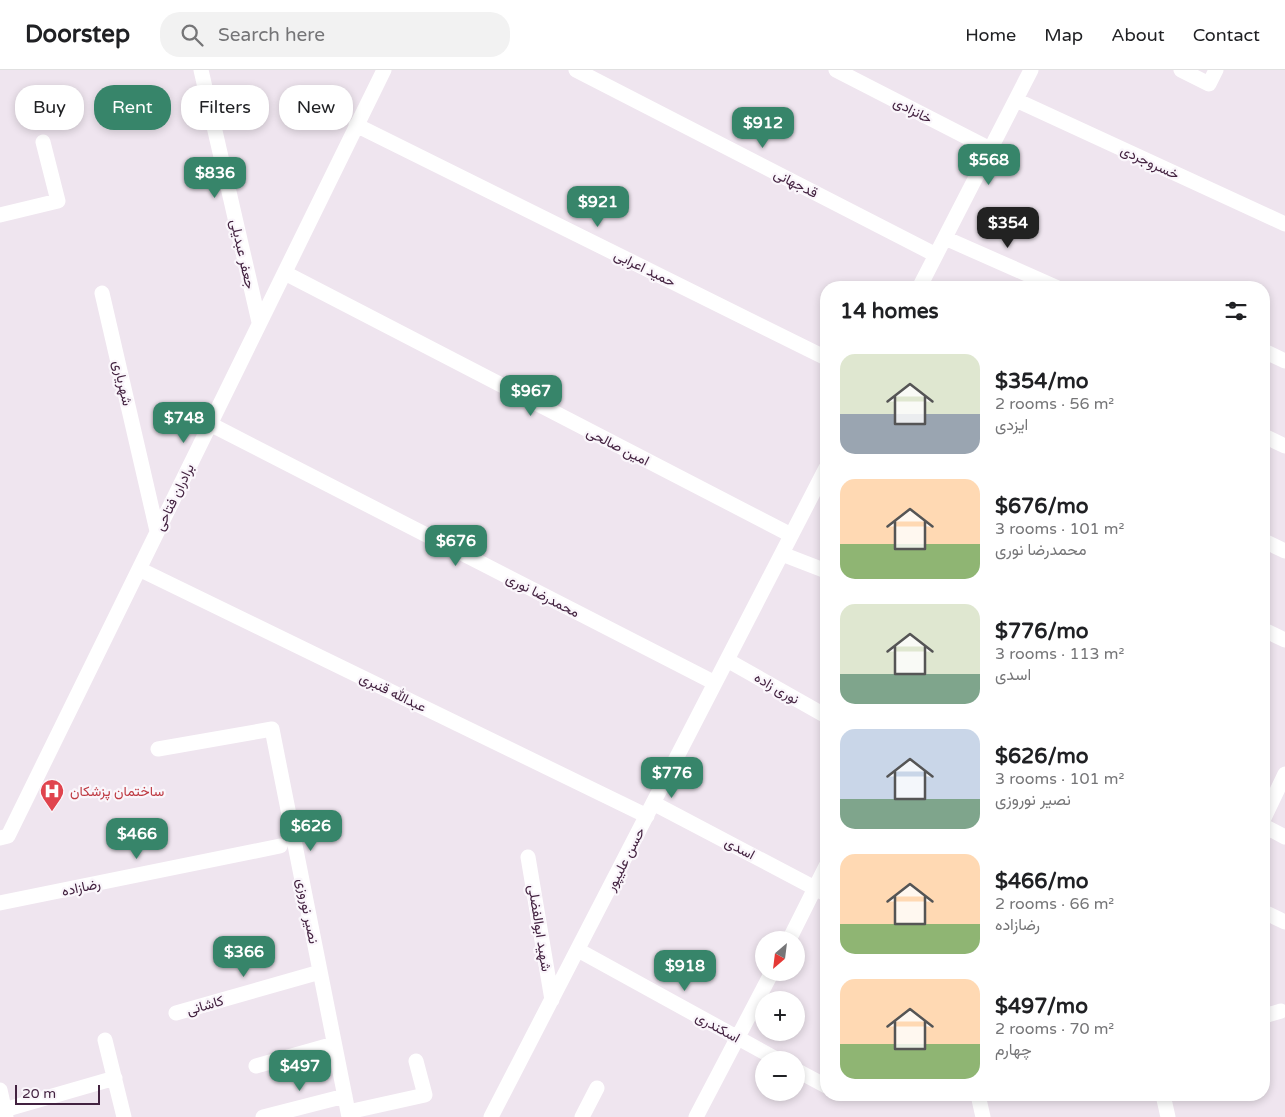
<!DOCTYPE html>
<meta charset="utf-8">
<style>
:root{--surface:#fff;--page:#f2f2f2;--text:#202124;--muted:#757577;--line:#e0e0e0;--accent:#37856a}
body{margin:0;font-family:"Varela Round",Vazirmatn,sans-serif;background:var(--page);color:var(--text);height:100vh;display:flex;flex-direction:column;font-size:19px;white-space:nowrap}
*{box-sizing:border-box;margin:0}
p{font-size:16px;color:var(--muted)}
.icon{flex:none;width:28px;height:28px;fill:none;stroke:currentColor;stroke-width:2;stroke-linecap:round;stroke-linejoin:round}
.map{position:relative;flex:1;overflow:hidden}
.drawer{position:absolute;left:820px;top:211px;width:450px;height:820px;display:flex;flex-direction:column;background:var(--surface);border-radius:20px;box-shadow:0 2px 8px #0003}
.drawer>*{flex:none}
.hud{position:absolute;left:15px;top:15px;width:475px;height:45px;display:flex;gap:10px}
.needle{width:32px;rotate:208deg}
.buttons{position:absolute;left:755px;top:861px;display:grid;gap:10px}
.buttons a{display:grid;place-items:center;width:50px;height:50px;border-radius:50%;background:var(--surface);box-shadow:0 2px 8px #0003;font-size:25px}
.scale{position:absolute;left:15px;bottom:12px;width:85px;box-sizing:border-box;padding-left:5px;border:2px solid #432240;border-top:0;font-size:14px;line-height:18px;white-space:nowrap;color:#432240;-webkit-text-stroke:4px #faf6fb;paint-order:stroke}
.price{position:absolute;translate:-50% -42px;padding:0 11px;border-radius:10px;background:var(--accent);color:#fff;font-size:16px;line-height:32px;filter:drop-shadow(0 1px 2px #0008)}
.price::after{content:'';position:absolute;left:50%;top:30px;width:15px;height:11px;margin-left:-8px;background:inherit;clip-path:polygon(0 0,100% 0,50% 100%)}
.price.active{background:#222;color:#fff}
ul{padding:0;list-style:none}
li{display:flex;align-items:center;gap:15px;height:125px;padding:0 20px}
li span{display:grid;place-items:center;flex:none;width:140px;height:100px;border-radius:15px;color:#555}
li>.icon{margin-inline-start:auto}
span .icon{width:60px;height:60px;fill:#fffc;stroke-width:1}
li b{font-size:21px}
h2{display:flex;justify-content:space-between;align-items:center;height:60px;padding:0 20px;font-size:21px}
.chip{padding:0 18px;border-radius:20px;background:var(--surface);box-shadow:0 2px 8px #0003;font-size:18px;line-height:45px}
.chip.active{background:var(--accent);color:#fff}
header{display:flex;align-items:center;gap:30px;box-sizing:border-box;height:70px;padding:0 25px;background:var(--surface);border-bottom:1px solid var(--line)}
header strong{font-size:24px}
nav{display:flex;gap:28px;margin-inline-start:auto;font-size:18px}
.search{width:350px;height:45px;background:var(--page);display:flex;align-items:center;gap:12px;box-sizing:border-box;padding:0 18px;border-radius:20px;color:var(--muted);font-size:19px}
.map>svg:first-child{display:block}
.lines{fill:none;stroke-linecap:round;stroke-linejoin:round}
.minor{stroke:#fff;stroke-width:15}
.labels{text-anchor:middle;stroke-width:4.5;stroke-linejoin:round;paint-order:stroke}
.street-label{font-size:14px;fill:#432240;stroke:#faf6fb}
.health-label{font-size:14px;fill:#be3a42;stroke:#faf6fb;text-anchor:start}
</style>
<header>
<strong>Doorstep</strong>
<div class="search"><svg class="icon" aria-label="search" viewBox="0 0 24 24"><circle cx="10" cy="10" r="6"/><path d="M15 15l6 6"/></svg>Search here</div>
<nav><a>Home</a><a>Map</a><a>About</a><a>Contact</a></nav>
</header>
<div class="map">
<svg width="1285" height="1047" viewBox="0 0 1285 1047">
<rect width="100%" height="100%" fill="#efe5ef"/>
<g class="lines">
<path class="minor" d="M201,0l58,252
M576,0l360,185
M836,0l154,79
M1181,0l28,14 7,-14
M1016,30l269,124
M356,55l470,233
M0,145l58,-14 -15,-59
M945,168l113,50
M285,203l506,262
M919,218l112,-218
M102,223l55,238
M1266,282l19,9
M210,354l505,259
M1264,366l21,10
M1264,471l21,10
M782,484l44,17
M139,499l508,247
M1264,560l21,10
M727,590l99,56
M158,679l114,-20 77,388
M653,733l173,91
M1264,748l21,-44
M1264,756l21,11
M0,768l8,-2 376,-766
M528,787l24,143
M0,833l280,-57
M1264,842l21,10
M789,870l37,-74
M578,880l200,110
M176,943l144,-41
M1264,946l17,-5
M105,970l19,77
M256,996l78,-22
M796,1000l30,16
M0,1020l6,27
M978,1025l5,22
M1163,1025l5,22
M4,1040l111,-32
M348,1042l77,-17 -9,-34
M263,1047l82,-21
M491,1047l335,-649
M582,1047l15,-29
M696,1047l76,-145"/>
</g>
<defs>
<g id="hospital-pin" transform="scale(1.25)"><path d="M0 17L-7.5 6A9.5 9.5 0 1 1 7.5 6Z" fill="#e0444e" stroke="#faf6fb"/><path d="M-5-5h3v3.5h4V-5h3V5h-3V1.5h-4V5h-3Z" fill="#fff"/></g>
</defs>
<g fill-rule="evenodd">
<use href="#hospital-pin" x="52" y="721"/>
</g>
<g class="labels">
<g class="street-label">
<text transform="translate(913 40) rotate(27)" y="5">خانزادی</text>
<text transform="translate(1150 92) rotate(25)" y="5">خسروجردی</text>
<text transform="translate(796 113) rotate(27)" y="5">قدجهانی</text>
<text transform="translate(243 184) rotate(77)" y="5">جعفر عبدیلی</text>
<text transform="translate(645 198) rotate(26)" y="5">حمید اعرابی</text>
<text transform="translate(123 313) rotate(77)" y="5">شهریاری</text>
<text transform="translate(618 376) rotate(27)" y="5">امین صالحی</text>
<text transform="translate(174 427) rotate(-64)" y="5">برادران فتاحی</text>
<text transform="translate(543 525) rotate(27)" y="5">محمدرضا نوری</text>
<text transform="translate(777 618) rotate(30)" y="5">نوری زاده</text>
<text transform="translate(393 622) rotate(26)" y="5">عبدالله قنبری</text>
<text transform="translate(740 778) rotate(28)" y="5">اسدی</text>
<text transform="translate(625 789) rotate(-63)" y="5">حسن علیپور</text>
<text transform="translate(81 817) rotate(-12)" y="5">رضازاده</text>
<text transform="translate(308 841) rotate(79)" y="5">نصیر نوروزی</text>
<text transform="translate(540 858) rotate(81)" y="5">شهید ابوالفضلی</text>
<text transform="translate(205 935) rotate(-16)" y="5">کاشانی</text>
<text transform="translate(718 957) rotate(29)" y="5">اسکندری</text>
</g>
<g class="health-label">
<text x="70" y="726">ساختمان پزشکان</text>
</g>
</g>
</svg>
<div class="buttons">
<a><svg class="needle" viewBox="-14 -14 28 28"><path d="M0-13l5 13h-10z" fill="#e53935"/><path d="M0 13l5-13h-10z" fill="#757577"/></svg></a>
<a>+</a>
<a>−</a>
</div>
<div class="scale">20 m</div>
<b class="price" style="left:763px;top:79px">$912</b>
<b class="price" style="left:989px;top:116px">$568</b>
<b class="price" style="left:215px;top:129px">$836</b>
<b class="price" style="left:598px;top:158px">$921</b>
<b class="price active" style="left:1008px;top:179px">$354</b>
<b class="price" style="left:531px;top:347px">$967</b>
<b class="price" style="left:184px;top:374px">$748</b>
<b class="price" style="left:456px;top:497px">$676</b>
<b class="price" style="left:672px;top:729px">$776</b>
<b class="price" style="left:311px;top:782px">$626</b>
<b class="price" style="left:137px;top:790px">$466</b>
<b class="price" style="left:244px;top:908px">$366</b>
<b class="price" style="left:685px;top:922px">$918</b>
<b class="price" style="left:300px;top:1022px">$497</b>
<div class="hud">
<a class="chip">Buy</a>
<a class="chip active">Rent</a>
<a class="chip">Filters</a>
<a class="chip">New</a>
</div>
<section class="drawer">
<h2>14 homes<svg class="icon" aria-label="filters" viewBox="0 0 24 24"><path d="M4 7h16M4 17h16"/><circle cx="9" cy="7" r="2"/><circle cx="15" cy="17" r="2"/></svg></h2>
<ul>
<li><span style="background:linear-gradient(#dfe7d0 60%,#9aa5b1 0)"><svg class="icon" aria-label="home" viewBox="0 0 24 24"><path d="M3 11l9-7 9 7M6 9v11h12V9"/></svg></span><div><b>$354/mo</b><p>2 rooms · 56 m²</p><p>ایزدی</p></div></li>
<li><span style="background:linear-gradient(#ffd9b3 65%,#8fb573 0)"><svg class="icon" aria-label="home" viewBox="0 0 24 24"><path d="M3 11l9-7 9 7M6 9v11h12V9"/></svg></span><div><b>$676/mo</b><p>3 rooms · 101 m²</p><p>محمدرضا نوری</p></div></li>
<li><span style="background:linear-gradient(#dfe7d0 70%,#7fa58c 0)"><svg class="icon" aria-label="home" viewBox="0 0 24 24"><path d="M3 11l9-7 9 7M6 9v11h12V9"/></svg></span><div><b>$776/mo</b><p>3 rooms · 113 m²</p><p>اسدی</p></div></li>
<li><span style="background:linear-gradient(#c9d6e8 70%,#7fa58c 0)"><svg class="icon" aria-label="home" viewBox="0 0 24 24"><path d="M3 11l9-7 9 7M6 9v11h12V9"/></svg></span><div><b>$626/mo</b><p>3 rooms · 101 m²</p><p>نصیر نوروزی</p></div></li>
<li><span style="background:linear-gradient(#ffd9b3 70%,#8fb573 0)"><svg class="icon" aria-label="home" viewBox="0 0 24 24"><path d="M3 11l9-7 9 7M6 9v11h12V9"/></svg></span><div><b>$466/mo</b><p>2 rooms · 66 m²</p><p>رضازاده</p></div></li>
<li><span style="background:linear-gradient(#ffd9b3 65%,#8fb573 0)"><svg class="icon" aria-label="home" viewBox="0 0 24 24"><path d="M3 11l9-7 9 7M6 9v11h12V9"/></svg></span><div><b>$497/mo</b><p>2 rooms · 70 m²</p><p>چهارم</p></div></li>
</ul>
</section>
</div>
